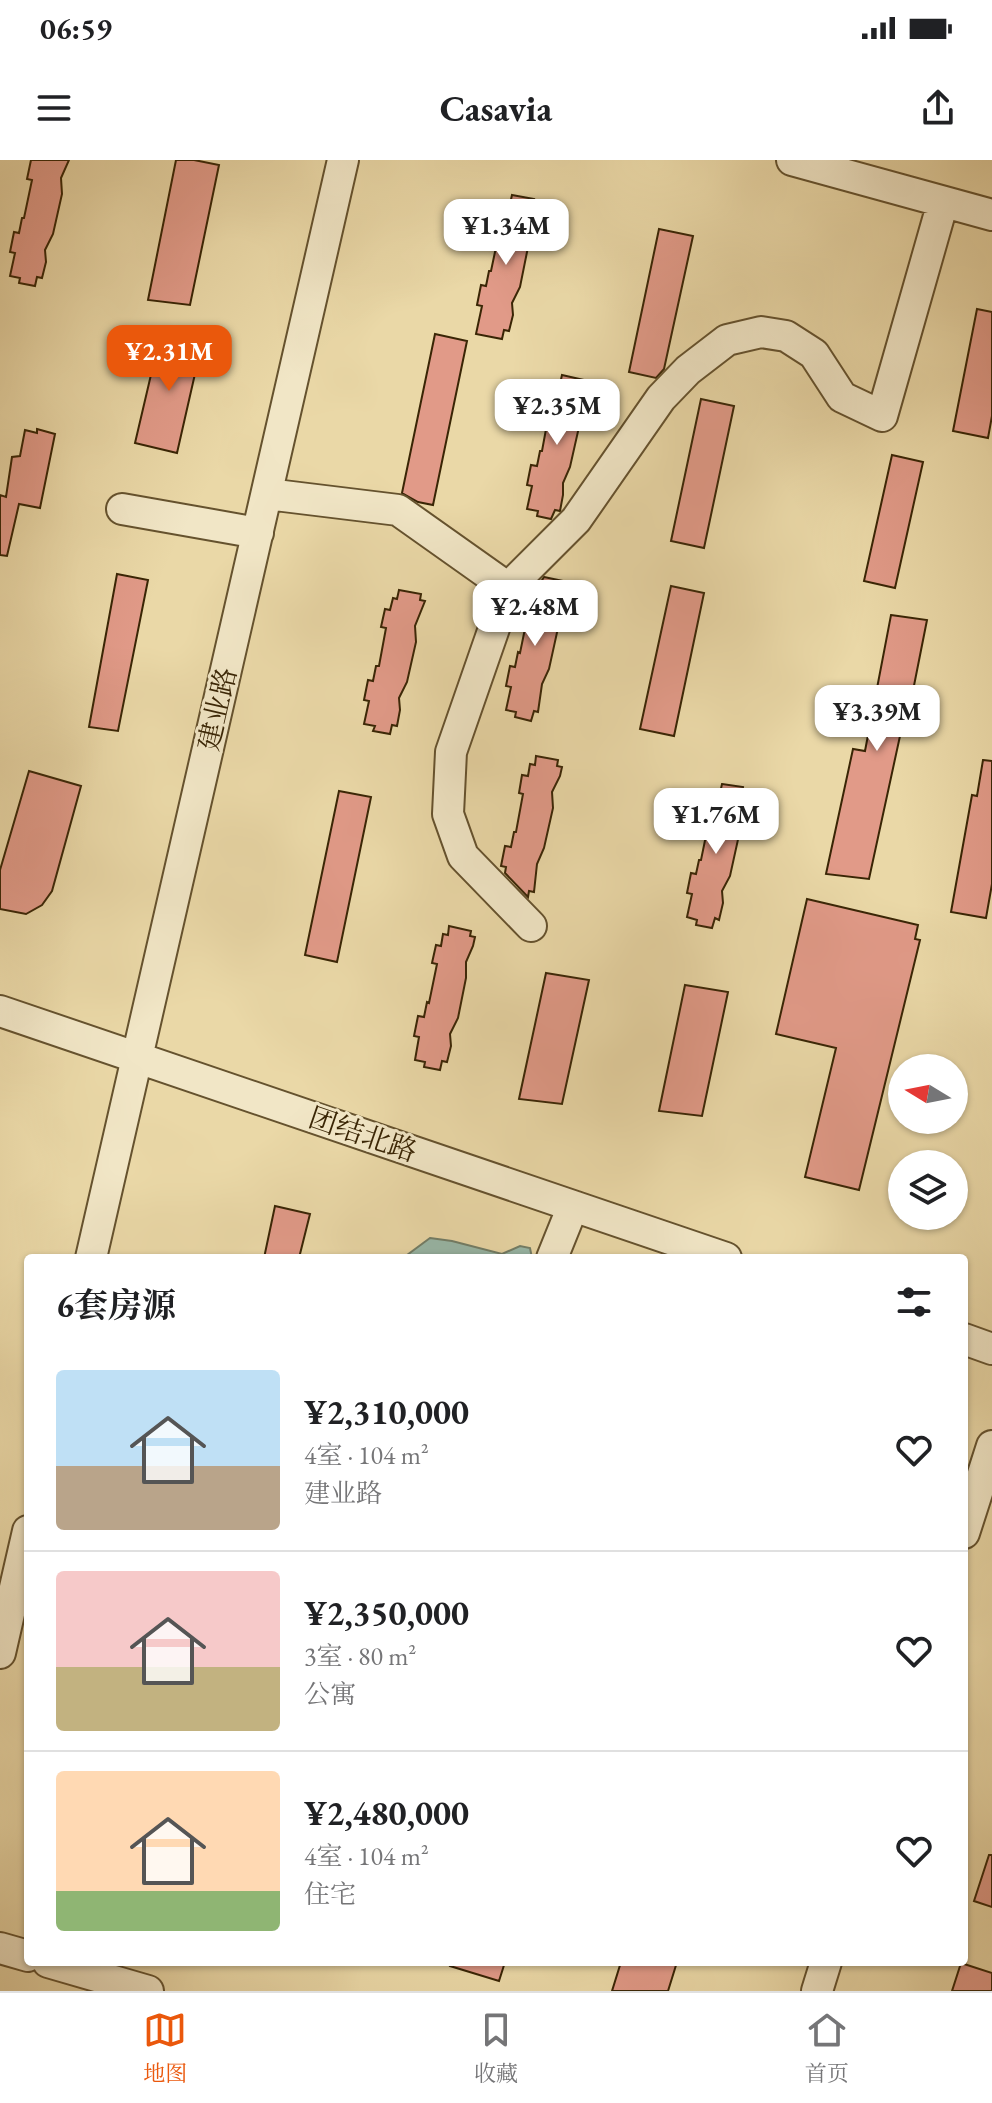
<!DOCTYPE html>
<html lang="zh">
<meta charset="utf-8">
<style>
:root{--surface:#fff;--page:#f2f2f2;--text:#202124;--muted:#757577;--line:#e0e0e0;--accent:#ea580c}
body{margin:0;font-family:"EB Garamond","Noto Serif SC",serif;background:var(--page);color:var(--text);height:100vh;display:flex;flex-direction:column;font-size:30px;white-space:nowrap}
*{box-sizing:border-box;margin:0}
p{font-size:26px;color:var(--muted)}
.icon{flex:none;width:44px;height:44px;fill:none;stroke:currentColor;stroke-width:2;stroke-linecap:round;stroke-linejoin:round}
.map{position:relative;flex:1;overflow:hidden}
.sheet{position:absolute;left:24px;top:1094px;width:944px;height:712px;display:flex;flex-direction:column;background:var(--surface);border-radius:8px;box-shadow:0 2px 6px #0004}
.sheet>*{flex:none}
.needle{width:52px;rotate:280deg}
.tools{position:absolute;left:888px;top:894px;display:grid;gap:16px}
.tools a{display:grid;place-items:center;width:80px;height:80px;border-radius:50%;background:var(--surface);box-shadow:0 2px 6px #0004;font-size:40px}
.price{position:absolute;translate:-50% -68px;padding:0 18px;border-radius:16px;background:#fff;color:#222;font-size:26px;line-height:52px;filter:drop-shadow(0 2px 4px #0008)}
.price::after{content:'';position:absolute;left:50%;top:48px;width:24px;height:18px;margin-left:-12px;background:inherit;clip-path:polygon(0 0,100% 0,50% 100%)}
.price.current{background:var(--accent);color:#fff}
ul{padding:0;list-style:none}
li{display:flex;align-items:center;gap:24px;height:200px;padding:0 32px}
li+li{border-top:2px solid var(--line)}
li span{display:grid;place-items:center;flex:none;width:224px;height:160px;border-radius:8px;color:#555}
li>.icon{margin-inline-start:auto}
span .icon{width:96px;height:96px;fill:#fffc;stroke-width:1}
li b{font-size:34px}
h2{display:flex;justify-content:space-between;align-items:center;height:96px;padding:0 32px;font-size:34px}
.status{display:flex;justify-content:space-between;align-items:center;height:56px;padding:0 40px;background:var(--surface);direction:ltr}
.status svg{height:22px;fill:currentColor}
header{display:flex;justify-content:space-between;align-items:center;height:104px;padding:0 32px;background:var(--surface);font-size:36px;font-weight:700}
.dock{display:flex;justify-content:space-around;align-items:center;height:112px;border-top:2px solid var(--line);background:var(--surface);font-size:22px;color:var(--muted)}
.dock a{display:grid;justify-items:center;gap:4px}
.dock .current{color:var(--accent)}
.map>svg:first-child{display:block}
.water{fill:#98b9aa;stroke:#727e68;stroke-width:2}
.building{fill:#e19a88;stroke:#392505;stroke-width:2}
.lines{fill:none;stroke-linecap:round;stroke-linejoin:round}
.minor-casing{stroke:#65522e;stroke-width:34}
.minor{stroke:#f1e6c6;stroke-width:30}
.labels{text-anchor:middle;stroke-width:6;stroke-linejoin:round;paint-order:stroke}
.street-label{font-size:28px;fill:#392505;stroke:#f1e6c6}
</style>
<div class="status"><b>06:59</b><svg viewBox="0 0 49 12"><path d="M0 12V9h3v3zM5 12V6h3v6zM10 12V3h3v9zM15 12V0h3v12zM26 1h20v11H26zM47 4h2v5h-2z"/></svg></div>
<header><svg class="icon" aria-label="menu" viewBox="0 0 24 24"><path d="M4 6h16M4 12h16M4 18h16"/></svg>Casavia<svg class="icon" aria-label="share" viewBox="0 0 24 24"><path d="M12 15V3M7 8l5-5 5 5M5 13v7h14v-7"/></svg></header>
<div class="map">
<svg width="992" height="1831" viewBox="0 0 992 1831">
<rect width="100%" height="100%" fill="#ead8a7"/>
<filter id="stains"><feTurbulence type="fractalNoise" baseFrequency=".0025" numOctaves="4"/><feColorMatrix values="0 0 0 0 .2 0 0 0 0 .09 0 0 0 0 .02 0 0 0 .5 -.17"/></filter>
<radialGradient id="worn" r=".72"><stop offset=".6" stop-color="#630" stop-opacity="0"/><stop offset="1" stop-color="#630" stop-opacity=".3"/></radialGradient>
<path class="water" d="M430,1078l22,3 50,13 18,-8 10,2 2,10h-129z"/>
<path class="building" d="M31,0h38l-8,18 1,16 -9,40 -8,16 1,12 -4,16 -5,-1 -2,9 -16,-3 1,-5 -10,-2 5,-23 -5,-1 4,-20 5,1 3,-15h2l8,-38 -5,-1z
M176,0h18l25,5 -29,140 -42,-5z
M512,35l22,4 -2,6 5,1 -1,9 -8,16v16l-8,40 -8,16 1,12 -4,16 -5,-1 -2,9 -26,-5 6,-28 -5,-1 4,-20 5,1 3,-15h2l8,-38 -5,-1 3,-18 6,1 2,-12 5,1z
M659,69l34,7 -29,133 -8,9 -27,-6z
M977,149l15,3v104l-4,22 -35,-7z
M161,172l41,11 -25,110 -42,-10z
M435,174l32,7 -34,164 -15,-3 -16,-9z
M562,215l22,5 -1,5 5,1 -2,9 -8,16 1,16 -9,40 -7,16v12l-3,16 -5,-1 -4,9 -14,-3 1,-5 -11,-2 5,-23 -5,-1 4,-20 6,1 3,-15h2l7,-38 -5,-1 4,-18 6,1 2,-12 4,1z
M701,239l33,7 -30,142 -33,-7z
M37,269l18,5 -15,74 -21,-4 -12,52 -7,-1v-60l6,2 6,-40 8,-1 5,-26 12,3z
M892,295l31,7 -28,126 -31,-7z
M117,414l31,6 -30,151 -29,-4z
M544,417l19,4 -2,5 5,1 -1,10 -8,16 1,15 -9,41 -7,15 -4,28 -4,-1 -3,10 -16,-4 1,-5 -10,-2 5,-23 -5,-1 4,-20 5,1 3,-15 2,1 8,-39 -4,-1 3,-17 5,1 2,-9 3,-3h2z
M671,426l33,7 -30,143 -34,-7z
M399,430l22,4 -1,6 5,1 -10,25 1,16 -9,40 -8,16 1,12 -3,16 -5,-1 -2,9 -17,-3 2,-5 -11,-2 5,-23 -5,-1 4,-20 5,1 3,-15h3l7,-38 -5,-1 4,-18 5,1 3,-12 4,1z
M891,455l36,5 -23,116h-4l-31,143 -43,-5 27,-125 12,2z
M536,596l22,4 -1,6 5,1 -2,9 -8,16 1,16 -9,40 -7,16 -3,28 -5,-1 -1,6 -23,-24 1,-6 -5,-1 4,-20 6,1 3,-15h2l7,-38 -4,-1 3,-18 6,1 2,-12 5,1z
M983,600l9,1v123l-6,34 -35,-6 21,-117 5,1z
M29,611l52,15 -29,105 -10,14 -16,9 -26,-5v-39z
M722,624l21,3 -1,6 5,1 -9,26 1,15 -9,41 -8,15 1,12 -4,17 -4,-2 -3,10 -16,-3 1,-5 -10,-3 5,-23 -5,-1 4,-20 5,1 3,-14h2l8,-39 -5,-1 4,-17 5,1 2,-12 5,1z
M339,631l32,6 -34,165 -32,-7z
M807,739l111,26 -3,14 5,1 -61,250 -54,-13 31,-129 -60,-14z
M449,766l22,5 -1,5 5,1 -2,9 -7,16v16l-8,40 -8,16 1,12 -4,16 -5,-1 -2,9 -16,-3 1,-5 -10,-2 4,-23 -5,-1 4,-20 6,1 3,-15 2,1 8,-39 -5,-1 4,-18 5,1 2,-12 5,1z
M546,813l43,7 -27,124 -43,-5z
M685,825l43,7 -26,124 -43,-5z
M275,1046l35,8 -11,44h-35z
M989,1695h3v52l-18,-6z
M451,1802h54l-6,19 -49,-15z
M621,1802h56l-9,29h-56z
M961,1803l31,10v18h-40z"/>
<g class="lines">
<g class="minor-casing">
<path id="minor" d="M792,0l200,55
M267,334l131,16 110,78
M122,349l136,24
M531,766l-68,-70 -15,-42 3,-62 57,-164 68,-68 85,-122 27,-28 39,-30 34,-8 25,4 28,18 28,43 40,19 61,-214
M0,851l726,247
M91,1098l252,-1098
M552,1098l21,-52
M964,1179l28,10
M964,1373l28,-87
M0,1493l28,-122
M0,1788l28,8
M48,1802l100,29
M817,1831l9,-29"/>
</g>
<use href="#minor" class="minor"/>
</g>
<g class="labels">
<g class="street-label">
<text transform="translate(217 549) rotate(-77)" y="10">建业路</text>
<text transform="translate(363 974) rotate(19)" y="10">团结北路</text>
</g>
</g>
<rect width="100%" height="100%" filter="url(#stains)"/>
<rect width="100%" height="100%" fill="url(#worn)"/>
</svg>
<div class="tools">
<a><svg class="needle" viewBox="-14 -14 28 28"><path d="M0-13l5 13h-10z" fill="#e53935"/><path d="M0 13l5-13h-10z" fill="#757577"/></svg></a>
<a><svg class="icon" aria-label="layers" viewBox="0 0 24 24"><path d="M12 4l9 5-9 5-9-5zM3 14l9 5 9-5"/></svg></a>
</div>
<b class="price" style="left:506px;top:107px">¥1.34M</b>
<b class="price current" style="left:169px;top:233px">¥2.31M</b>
<b class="price" style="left:557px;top:287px">¥2.35M</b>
<b class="price" style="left:535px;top:488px">¥2.48M</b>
<b class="price" style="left:877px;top:593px">¥3.39M</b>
<b class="price" style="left:716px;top:696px">¥1.76M</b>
<section class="sheet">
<h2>6套房源<svg class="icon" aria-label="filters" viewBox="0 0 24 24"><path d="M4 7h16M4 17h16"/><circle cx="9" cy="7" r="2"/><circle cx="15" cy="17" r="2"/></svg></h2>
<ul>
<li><span style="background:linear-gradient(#bfe0f5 60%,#b9a48a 0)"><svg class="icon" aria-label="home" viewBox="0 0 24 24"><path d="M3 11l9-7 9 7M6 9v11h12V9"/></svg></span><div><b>¥2,310,000</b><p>4室 · 104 m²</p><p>建业路</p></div><svg class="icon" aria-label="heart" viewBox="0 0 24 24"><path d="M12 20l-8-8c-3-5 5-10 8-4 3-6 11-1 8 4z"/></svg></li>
<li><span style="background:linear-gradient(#f6c9c9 60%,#c2b280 0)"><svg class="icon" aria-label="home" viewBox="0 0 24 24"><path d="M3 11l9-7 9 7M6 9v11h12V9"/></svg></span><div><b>¥2,350,000</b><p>3室 · 80 m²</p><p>公寓</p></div><svg class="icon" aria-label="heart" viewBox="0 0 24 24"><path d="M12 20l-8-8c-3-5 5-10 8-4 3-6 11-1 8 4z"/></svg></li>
<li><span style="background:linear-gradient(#ffd9b3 75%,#8fb573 0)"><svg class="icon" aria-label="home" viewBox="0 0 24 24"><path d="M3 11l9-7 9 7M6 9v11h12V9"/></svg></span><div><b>¥2,480,000</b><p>4室 · 104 m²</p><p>住宅</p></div><svg class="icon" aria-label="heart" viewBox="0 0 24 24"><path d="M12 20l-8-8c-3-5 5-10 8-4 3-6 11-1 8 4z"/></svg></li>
</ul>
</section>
</div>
<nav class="dock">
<a class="current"><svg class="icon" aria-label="map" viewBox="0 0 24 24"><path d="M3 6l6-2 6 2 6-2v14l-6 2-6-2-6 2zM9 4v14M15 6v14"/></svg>地图</a>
<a><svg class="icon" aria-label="saved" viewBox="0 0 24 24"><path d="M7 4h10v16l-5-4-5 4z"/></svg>收藏</a>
<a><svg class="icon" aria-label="home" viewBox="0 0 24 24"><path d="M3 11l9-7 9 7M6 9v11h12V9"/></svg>首页</a>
</nav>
